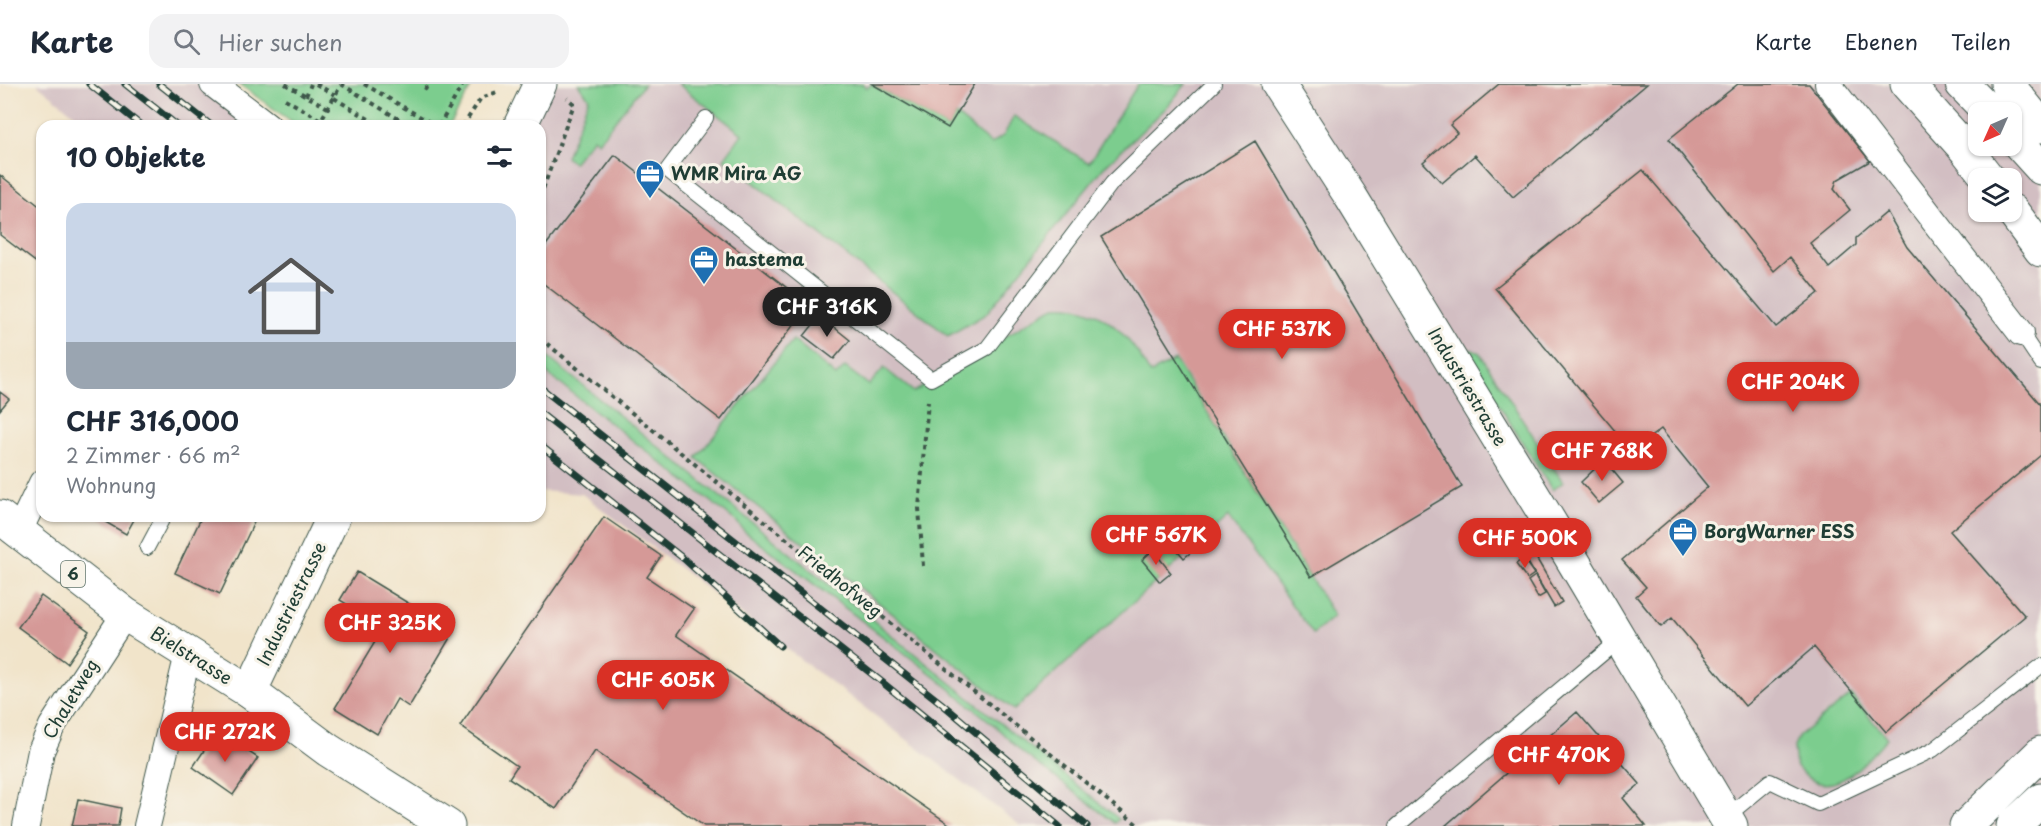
<!DOCTYPE html>
<html lang="de">
<meta charset="utf-8">
<style>
:root{--surface:#fff;--page:#f2f2f3;--text:#1f2937;--muted:#747a83;--line:#e0e1e3;--accent:#d93025}
body{margin:0;font-family:"Playpen Sans",sans-serif;background:var(--page);color:var(--text);height:100vh;display:flex;flex-direction:column;font-size:22px;white-space:nowrap}
*{box-sizing:border-box;margin:0}
p{font-size:20px;color:var(--muted)}
.icon{flex:none;width:33px;height:33px;fill:none;stroke:currentColor;stroke-width:2;stroke-linecap:round;stroke-linejoin:round}
.map{position:relative;flex:1;overflow:hidden}
.drawer{position:absolute;left:36px;top:36px;width:510px;height:402px;display:flex;flex-direction:column;background:var(--surface);border-radius:18px;box-shadow:0 2px 4px #0004}
.drawer>*{flex:none}
.needle{width:39px;rotate:225deg}
.fabs{position:absolute;left:1968px;top:18px;display:grid;gap:12px}
.fabs a{display:grid;place-items:center;width:54px;height:54px;border-radius:12px;background:var(--surface);box-shadow:0 2px 4px #0004;font-size:30px}
.price{position:absolute;translate:-50% -51px;padding:0 14px;border-radius:21px;background:var(--accent);color:#fff;font-size:20px;line-height:39px;filter:drop-shadow(0 2px 3px #0008)}
.price::after{content:'';position:absolute;left:50%;top:36px;width:18px;height:14px;margin-left:-9px;background:inherit;clip-path:polygon(0 0,100% 0,50% 100%)}
.price.selected{background:#222;color:#fff}
ul{padding:0;list-style:none}
li{display:grid;align-content:center;gap:12px;height:318px;padding:0 30px}
li+li{border-top:2px solid var(--line)}
li span{display:grid;place-items:center;height:186px;border-radius:18px;color:#555}
li>.icon{margin-inline-start:auto}
span .icon{width:108px;height:108px;fill:#fffc;stroke-width:1}
li b{font-size:26px}
h2{display:flex;justify-content:space-between;align-items:center;height:72px;padding:0 30px;font-size:26px}
header{display:flex;align-items:center;gap:36px;box-sizing:border-box;height:84px;padding:0 30px;background:var(--surface);border-bottom:2px solid var(--line)}
header strong{font-size:28px}
nav{display:flex;gap:33px;margin-inline-start:auto;font-size:21px}
.search{width:420px;height:54px;background:var(--page);display:flex;align-items:center;gap:15px;box-sizing:border-box;padding:0 21px;border-radius:18px;color:var(--muted);font-size:22px}
.map>svg:first-child{display:block}
.industrial{fill:#d2bec2;fill-rule:evenodd}
.green{fill:#7ccd8e;stroke:#4e8561;stroke-width:1.5}
.building{fill:#d59997}
.lines{fill:none;stroke-linecap:round;stroke-linejoin:round}
.service-casing{stroke:#3e564a;stroke-width:16}
.minor-casing{stroke:#3e564a;stroke-width:28}
.secondary-casing{stroke:#3e564a;stroke-width:35}
.primary-casing{stroke:#3e564a;stroke-width:35}
.motorway-casing{stroke:#3e564a;stroke-width:35}
.path{stroke:#3e564a;stroke-width:4;stroke-dasharray:4.5 4.5;stroke-linecap:butt}
.service{stroke:#fff;stroke-width:14}
.minor{stroke:#fff;stroke-width:26}
.secondary{stroke:#fff;stroke-width:33}
.primary{stroke:#fff;stroke-width:33}
.motorway{stroke:#fff;stroke-width:33}
.rail-casing{stroke:#1f3d34;stroke-width:7}
.rail{stroke:#f7f3e8;stroke-width:4.5;stroke-dasharray:14;stroke-linecap:butt}
.labels{text-anchor:middle;stroke-width:6;stroke-linejoin:round;paint-order:stroke}
.shield{fill:#f7f3e8;stroke:#60746a;stroke-width:1.5}
.shield-label{font-size:16px;font-weight:bold;fill:#1f3d34}
.poi-label{font-size:18px;font-weight:bold;fill:#1f3d34;stroke:#f7f3e8;text-anchor:start}
.street-label{font-size:18px;fill:#1f3d34;stroke:#f7f3e8}
</style>
<header>
<strong>Karte</strong>
<div class="search"><svg class="icon" aria-label="search" viewBox="0 0 24 24"><circle cx="10" cy="10" r="6"/><path d="M15 15l6 6"/></svg>Hier suchen</div>
<nav><a>Karte</a><a>Ebenen</a><a>Teilen</a></nav>
</header>
<div class="map">
<svg width="2041" height="742" viewBox="0 0 2041 742">
<rect width="100%" height="100%" fill="#f7f3e8"/>
<filter id="ink" filterUnits="userSpaceOnUse"><feTurbulence type="fractalNoise" baseFrequency=".0167" numOctaves="2"/><feDisplacementMap in="SourceGraphic" scale="12" xChannelSelector="R" yChannelSelector="G"/><feConvolveMatrix kernelMatrix="1 2 1 2 8 2 1 2 1" color-interpolation-filters="sRGB"/></filter>
<filter id="wash" filterUnits="userSpaceOnUse"><feTurbulence type="fractalNoise" baseFrequency=".008" numOctaves="4" result="noise"/><feDisplacementMap in="SourceGraphic" scale="24" xChannelSelector="R" yChannelSelector="G"/><feGaussianBlur stdDeviation="1.35" result="paint"/><feColorMatrix in="noise" values="0 0 0 0 0 0 0 0 0 0 0 0 0 0 0 0 0 1.4 0 .05"/><feComposite in="paint" operator="in"/></filter>
<g filter="url(#wash)">
<rect width="100%" height="100%" fill="#f1e4ca"/>
<path class="industrial" d="M37,0h180l57,42h-185z
M540,0h1501v742h-1020l-439,-332 -42,-3v-365h-20zM1978,28h34v34h-34zM1978,94h34v34h-34z"/>
<path class="green" d="M239,0h234l-24,42h-151z
M578,0h66l-46,58 -5,-4 -20,25 -7,-6 23,-59z
M678,0h185l4,4 5,-4 76,44 8,-13 35,29 13,-9 10,-19 75,47 49,-79h48l-20,24 -61,58 -119,148 -38,22 -224,-177 18,-25z
M1055,222c45,-3 76,30 95,68l25,-14 159,256 -21,18 -85,-117 -214,193 -318,-252 97,-118 43,36 9,-9 24,18 15,-17 30,24z
M1472,265l7,3 84,130 -11,8 -83,-133v-6z
M540,267l579,468 -4,4 -92,-70 -29,-28 -66,-54 -184,-140 -7,-9 -197,-154z
M1851,611l36,43c-24,26 -57,71 -91,28l-2,-19 5,-11z"/>
<g id="blocks">
<path class="building" d="M872,0h103l-27,44z
M1499,0h148l-134,113 -38,-42 -33,28 -19,-21 34,-29 -7,-8z
M1738,0h71l61,77 -33,19 -3,9 16,21 -40,33 19,25 27,-23v-7l31,-26 20,35 134,158v50l-91,76 75,85 -139,116 -72,-85 -69,59 -73,-88 -11,9 -25,-31 10,-9 -24,-27 86,-73 -47,-58 -29,22 -137,-163 148,-118 133,157 43,-34 -29,-36 -16,14 -105,-132z
M1255,57l207,346 -151,90 -210,-340z
M615,71l194,150 -88,115 -181,-139v-28z
M0,91l42,33v59l-42,-32z
M820,232l30,24 -16,19 -30,-23z
M0,308l9,7 -9,11z
M1604,376l19,23 -24,20 -18,-21z
M95,432h41l-10,18z
M202,432h55l-37,78 -45,-21z
M604,433l57,39 -14,21 47,32 -18,26 276,191h-248l-109,-75 -39,58 -47,-31 8,-12 -57,-40z
M1188,435l18,21 -22,18 -18,-21z
M1531,465l31,53 -8,5 -31,-53z
M1153,466l18,23 -11,9 -18,-22z
M1523,474l11,16 -7,5 -11,-15z
M357,488l97,59 -45,76 -12,-8 -20,35 -42,-26 49,-81 -44,-27z
M1535,492l10,18 -7,4 -10,-17z
M41,512l48,35 -22,32 -49,-36z
M1577,628l63,72 -17,14 23,28h-201z
M217,647l41,27 -25,37 -40,-28z
M78,715l43,9 -3,18h-46z"/>
</g>
</g>
<g filter="url(#ink)">
<use href="#blocks" fill-opacity="0" stroke="#3e564a" stroke-width="1.5"/>
<g class="lines">
<g class="service-casing">
<path id="service" d="M706,34l-39,52 264,209 56,-31 125,-165 102,-99
M2021,249l20,30
M147,464l17,-32
M1726,733l44,-36 48,23 115,-54 108,-84
M1397,742l222,-186"/>
</g>
<g class="minor-casing">
<path id="minor" d="M213,0l55,42
M1828,0l193,249
M19,447l23,-48
M26,742l15,-75 11,-25 73,-112
M147,742l41,-172"/>
</g>
<g class="secondary-casing">
<path id="secondary" d="M1278,0l73,113 209,342 171,287
M520,42l20,-42
M250,608l84,-176"/>
</g>
<g class="primary-casing">
<path id="primary" d="M0,433l125,97 125,78 78,58 120,76"/>
</g>
<g class="motorway-casing">
<path id="motorway" d="M1907,0l60,67 21,27
M1962,0l27,28
M2007,0l34,42
M2012,52l29,32
M2012,127l29,39
M1966,742l75,-73
M2013,742l28,-26"/>
</g>
<path class="path" d="M285,0l43,24
M316,0l19,11
M341,0l69,42
M364,0l72,42
M425,6l3,-6
M306,12l5,-12
M334,14l46,28
M285,15l36,21 20,-35
M439,42l24,-42
M463,42l18,-28 19,-7
M540,113l34,-93 -7,-6
M540,254l599,488
M923,482l-4,-58 9,-107"/>
<use href="#service" class="service"/>
<use href="#minor" class="minor"/>
<use href="#secondary" class="secondary"/>
<use href="#primary" class="primary"/>
<use href="#motorway" class="motorway"/>
<g class="rail-casing">
<path id="rail" d="M89,0l53,42
M125,0l53,42
M159,0l53,42
M540,303l401,316 146,123
M540,329l342,269 177,144
M540,361l144,114 96,87"/>
</g>
<use href="#rail" class="rail"/>
</g>
</g>
<defs>
<g id="office-pin" transform="scale(1.5)"><path d="M0 17L-7.5 6A9.5 9.5 0 1 1 7.5 6Z" fill="#1f6fb2" stroke="#f7f3e8"/><path d="M-6-3h4V-5.5h4V-3h4V5H-6ZM-1-4.5V-3h2v-1.5ZM-6 0V1H6V0Z" fill="#fff"/></g>
</defs>
<g fill-rule="evenodd">
<use href="#office-pin" x="650" y="90"/>
<use href="#office-pin" x="704" y="176"/>
<use href="#office-pin" x="1683" y="448"/>
</g>
<g class="labels">
<rect class="shield" x="61" y="477" width="24" height="26" rx="4.5"/>
<g class="shield-label">
<text x="73" y="496">6</text>
</g>
<g class="poi-label">
<text x="671" y="96">WMR Mira AG</text>
<text x="725" y="182">hastema</text>
<text x="1704" y="454">BorgWarner ESS</text>
</g>
<g class="street-label">
<text transform="translate(1467 303) rotate(59)" y="6">Industriestrasse</text>
<text transform="translate(840 498) rotate(39)" y="6">Friedhofweg</text>
<text transform="translate(292 520) rotate(-64)" y="6">Industriestrasse</text>
<text transform="translate(191 572) rotate(32)" y="6">Bielstrasse</text>
<text transform="translate(71 615) rotate(-59)" y="6">Chaletweg</text>
</g>
</g>
</svg>
<div class="fabs">
<a><svg class="needle" viewBox="-14 -14 28 28"><path d="M0-13l5 13h-10z" fill="#e53935"/><path d="M0 13l5-13h-10z" fill="#747a83"/></svg></a>
<a><svg class="icon" aria-label="layers" viewBox="0 0 24 24"><path d="M12 4l9 5-9 5-9-5zM3 14l9 5 9-5"/></svg></a>
</div>
<b class="price selected" style="left:827px;top:254px">CHF 316K</b>
<b class="price" style="left:1282px;top:276px">CHF 537K</b>
<b class="price" style="left:1793px;top:329px">CHF 204K</b>
<b class="price" style="left:1602px;top:398px">CHF 768K</b>
<b class="price" style="left:1156px;top:482px">CHF 567K</b>
<b class="price" style="left:1525px;top:485px">CHF 500K</b>
<b class="price" style="left:390px;top:570px">CHF 325K</b>
<b class="price" style="left:663px;top:627px">CHF 605K</b>
<b class="price" style="left:225px;top:679px">CHF 272K</b>
<b class="price" style="left:1559px;top:702px">CHF 470K</b>
<section class="drawer">
<h2>10 Objekte<svg class="icon" aria-label="filters" viewBox="0 0 24 24"><path d="M4 7h16M4 17h16"/><circle cx="9" cy="7" r="2"/><circle cx="15" cy="17" r="2"/></svg></h2>
<ul>
<li><span style="background:linear-gradient(#c9d6e8 75%,#9aa5b1 0)"><svg class="icon" aria-label="home" viewBox="0 0 24 24"><path d="M3 11l9-7 9 7M6 9v11h12V9"/></svg></span><div><b>CHF 316,000</b><p>2 Zimmer · 66 m²</p><p>Wohnung</p></div></li>
</ul>
</section>
</div>
